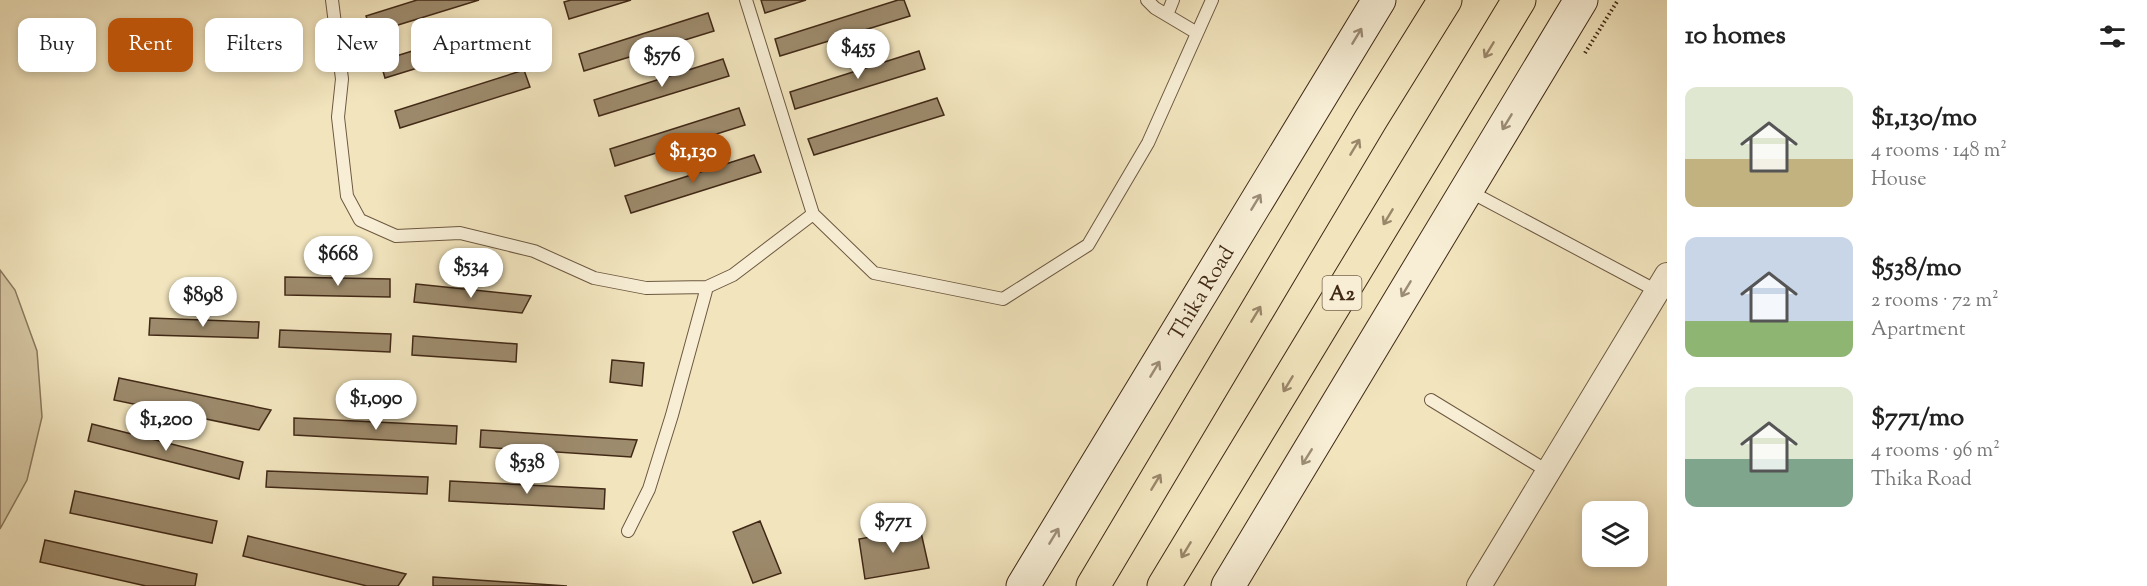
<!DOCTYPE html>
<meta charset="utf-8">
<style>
:root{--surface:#fff;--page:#f2f2f2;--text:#222;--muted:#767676;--accent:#b45309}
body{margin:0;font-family:"Sorts Mill Goudy",serif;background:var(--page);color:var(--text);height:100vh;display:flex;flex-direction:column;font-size:22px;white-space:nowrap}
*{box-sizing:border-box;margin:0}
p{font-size:20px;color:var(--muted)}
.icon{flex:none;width:33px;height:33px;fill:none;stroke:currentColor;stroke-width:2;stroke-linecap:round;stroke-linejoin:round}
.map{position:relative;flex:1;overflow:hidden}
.panel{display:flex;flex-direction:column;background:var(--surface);width:480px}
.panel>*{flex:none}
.top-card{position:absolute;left:18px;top:18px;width:570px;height:54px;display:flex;gap:12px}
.controls{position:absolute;left:1582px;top:501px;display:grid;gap:12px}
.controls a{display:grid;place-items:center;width:66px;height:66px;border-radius:12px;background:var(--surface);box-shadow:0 3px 9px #0003;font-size:30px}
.price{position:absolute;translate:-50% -51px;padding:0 14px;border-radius:21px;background:#fff;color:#222;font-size:20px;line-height:39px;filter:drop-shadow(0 2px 3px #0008)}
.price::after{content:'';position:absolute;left:50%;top:36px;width:18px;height:14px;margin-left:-9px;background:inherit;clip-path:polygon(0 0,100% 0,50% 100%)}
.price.active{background:var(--accent);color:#fff}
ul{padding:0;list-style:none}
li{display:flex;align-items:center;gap:18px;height:150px;padding:0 18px}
li span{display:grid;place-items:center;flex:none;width:168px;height:120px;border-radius:12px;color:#555}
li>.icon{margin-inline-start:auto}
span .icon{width:72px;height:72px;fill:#fffc;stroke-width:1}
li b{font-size:26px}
h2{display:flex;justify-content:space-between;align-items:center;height:72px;padding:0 18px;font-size:26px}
.pill{padding:0 21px;border-radius:12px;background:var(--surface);box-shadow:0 3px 9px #0003;font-size:21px;line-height:54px}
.pill.active{background:var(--accent);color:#fff}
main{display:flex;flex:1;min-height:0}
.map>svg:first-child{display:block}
.green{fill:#d4c5a1;stroke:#8a775c;stroke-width:1.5}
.building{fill:#9d8b6d;stroke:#412916;stroke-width:1.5}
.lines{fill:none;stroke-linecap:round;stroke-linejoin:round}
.lane-casing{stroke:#6d5840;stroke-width:14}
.street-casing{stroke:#6d5840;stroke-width:26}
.secondary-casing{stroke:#412916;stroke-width:35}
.highway-casing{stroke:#412916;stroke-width:35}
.path{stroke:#412916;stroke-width:4;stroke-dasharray:1.5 3;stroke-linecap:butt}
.lane{stroke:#f7eed5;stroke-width:12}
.street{stroke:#f7eed5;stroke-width:24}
.secondary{stroke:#f7eed5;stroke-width:33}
.highway{stroke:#f2e5be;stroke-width:33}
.oneway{stroke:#9c8c76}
.oneway2{stroke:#9a876a}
.labels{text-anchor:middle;stroke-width:6;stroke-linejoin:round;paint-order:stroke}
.shield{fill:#f7eed5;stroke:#78644f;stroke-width:1.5}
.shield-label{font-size:20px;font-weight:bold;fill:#412916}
.street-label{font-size:21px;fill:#412916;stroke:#f7eed5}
</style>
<main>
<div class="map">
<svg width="1667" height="586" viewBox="0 0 1667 586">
<rect width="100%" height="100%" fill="#f2e5be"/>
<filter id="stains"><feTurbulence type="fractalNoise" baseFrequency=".00333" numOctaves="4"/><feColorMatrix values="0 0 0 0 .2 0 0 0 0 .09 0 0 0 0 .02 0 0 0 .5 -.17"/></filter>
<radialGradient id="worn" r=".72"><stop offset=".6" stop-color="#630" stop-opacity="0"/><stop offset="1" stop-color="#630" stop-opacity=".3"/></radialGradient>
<path class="green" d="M0,270l15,20 22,61 5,66 -15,63 -27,49z"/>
<path class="building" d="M417,0h62l-107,33 -6,-17z
M571,0h60l-62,19 -5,-17z
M761,0h45l-41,13z
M898,0h6l6,16 -130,40 -5,-17z
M708,13l6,18 -130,40 -5,-17z
M509,21l6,17 -130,40 -5,-17z
M919,51l6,18 -130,40 -5,-17z
M723,59l6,17 -130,40 -5,-16z
M524,70l6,17 -130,41 -5,-17z
M937,98l7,17 -130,40 -6,-16z
M739,108l6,17 -130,41 -5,-17z
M754,155l7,17 -130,41 -6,-17z
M285,277l105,2v18l-105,-2z
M416,284l115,12 -9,17 -108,-11z
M150,318l109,4 -1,16 -109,-3z
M280,330l111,4 -1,18 -111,-5z
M413,336l104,8 -1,18 -104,-7z
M612,360l32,3 -2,23 -32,-4z
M119,378l152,32 -12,20 -145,-30z
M294,418l163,8 -1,18 -162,-9z
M92,424l151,38 -4,17 -151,-38z
M481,430l156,10 -6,17 -151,-10z
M267,471l161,6 -1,17 -161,-7z
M450,481l155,8 -1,20 -155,-8z
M75,491l142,30 -5,22 -142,-30z
M760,521l21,52 -28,10 -20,-51z
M920,528l9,40 -64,11 -6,-40z
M248,536l158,38 -8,12h-31l-124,-30z
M45,540l152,34 -2,12h-49l-106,-24z
M433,577l134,9h-134z"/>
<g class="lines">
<g class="lane-casing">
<path id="lane" d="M332,0l10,79 -4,38 9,79 13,24 36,16 64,-3 74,18 60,27 52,10 61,-1 26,-12 80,-61
M746,0l67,214 61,59 129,26 85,-54 60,-102 64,-143
M1147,0l8,8 42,25
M1167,15l6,-15
M1467,190l190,101
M1431,400l118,72
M628,531l21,-42 23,-74 35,-128"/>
</g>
<g class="street-casing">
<path id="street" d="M1479,586l188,-311"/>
</g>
<g class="secondary-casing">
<path id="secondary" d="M1023,586l356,-586
M1228,586l353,-586"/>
</g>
<g class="highway-casing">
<path id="highway" d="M1093,586l278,-467 74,-119
M1164,586l355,-586"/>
</g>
<path class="path" d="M1585,53l33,-53"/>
<use href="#lane" class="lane"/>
<use href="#street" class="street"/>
<use href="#secondary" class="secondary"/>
<use href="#highway" class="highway"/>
</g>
<defs><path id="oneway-shaft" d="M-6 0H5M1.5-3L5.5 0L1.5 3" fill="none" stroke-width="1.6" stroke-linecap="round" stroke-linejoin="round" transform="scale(1.5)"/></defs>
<g class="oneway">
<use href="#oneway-shaft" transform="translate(1357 36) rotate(-59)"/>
<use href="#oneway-shaft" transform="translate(1507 122) rotate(121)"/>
<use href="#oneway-shaft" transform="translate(1256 202) rotate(-59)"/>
<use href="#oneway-shaft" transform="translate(1406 289) rotate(121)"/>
<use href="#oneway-shaft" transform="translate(1155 369) rotate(-59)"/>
<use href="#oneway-shaft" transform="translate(1307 457) rotate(122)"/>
<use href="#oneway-shaft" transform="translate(1054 536) rotate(-59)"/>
</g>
<g class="oneway2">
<use href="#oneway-shaft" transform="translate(1489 50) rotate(121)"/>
<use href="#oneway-shaft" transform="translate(1355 147) rotate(-59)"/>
<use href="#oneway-shaft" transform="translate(1388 217) rotate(121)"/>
<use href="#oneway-shaft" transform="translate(1256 314) rotate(-59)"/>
<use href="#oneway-shaft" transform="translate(1288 384) rotate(121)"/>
<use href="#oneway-shaft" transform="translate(1156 482) rotate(-59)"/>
<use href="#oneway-shaft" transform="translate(1186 550) rotate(121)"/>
</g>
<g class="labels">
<rect class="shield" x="1322.5" y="276" width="39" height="34" rx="4.5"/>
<g class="shield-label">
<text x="1342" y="300">A2</text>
</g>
<g class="street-label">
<text transform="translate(1201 293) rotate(-59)" y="7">Thika Road</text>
</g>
</g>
<rect width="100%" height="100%" filter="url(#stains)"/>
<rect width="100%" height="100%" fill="url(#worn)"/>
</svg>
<div class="controls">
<a><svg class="icon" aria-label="layers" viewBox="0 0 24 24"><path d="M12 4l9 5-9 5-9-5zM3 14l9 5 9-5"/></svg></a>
</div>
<b class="price" style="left:858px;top:80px">$455</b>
<b class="price" style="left:662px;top:88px">$576</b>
<b class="price active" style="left:693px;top:184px">$1,130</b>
<b class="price" style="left:338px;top:287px">$668</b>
<b class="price" style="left:471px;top:299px">$534</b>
<b class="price" style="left:203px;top:328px">$898</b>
<b class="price" style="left:376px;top:431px">$1,090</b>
<b class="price" style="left:166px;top:452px">$1,200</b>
<b class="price" style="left:527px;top:495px">$538</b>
<b class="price" style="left:893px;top:554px">$771</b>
<div class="top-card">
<a class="pill">Buy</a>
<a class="pill active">Rent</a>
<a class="pill">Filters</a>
<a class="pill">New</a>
<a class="pill">Apartment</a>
</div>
</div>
<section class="panel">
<h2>10 homes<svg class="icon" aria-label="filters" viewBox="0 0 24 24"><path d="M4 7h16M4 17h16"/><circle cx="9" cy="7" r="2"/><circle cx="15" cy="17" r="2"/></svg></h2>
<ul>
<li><span style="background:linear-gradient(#dfe7d0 60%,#c2b280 0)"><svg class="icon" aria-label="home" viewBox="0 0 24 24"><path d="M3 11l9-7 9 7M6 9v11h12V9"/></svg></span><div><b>$1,130/mo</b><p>4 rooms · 148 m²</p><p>House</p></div></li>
<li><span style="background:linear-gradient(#c9d6e8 70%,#8fb573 0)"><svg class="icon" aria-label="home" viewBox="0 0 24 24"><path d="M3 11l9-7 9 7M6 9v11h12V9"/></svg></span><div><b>$538/mo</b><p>2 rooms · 72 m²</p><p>Apartment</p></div></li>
<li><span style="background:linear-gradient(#dfe7d0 60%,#7fa58c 0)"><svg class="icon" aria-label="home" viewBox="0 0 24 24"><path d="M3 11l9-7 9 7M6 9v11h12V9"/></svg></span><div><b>$771/mo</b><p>4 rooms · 96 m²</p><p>Thika Road</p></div></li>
</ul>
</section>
</main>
